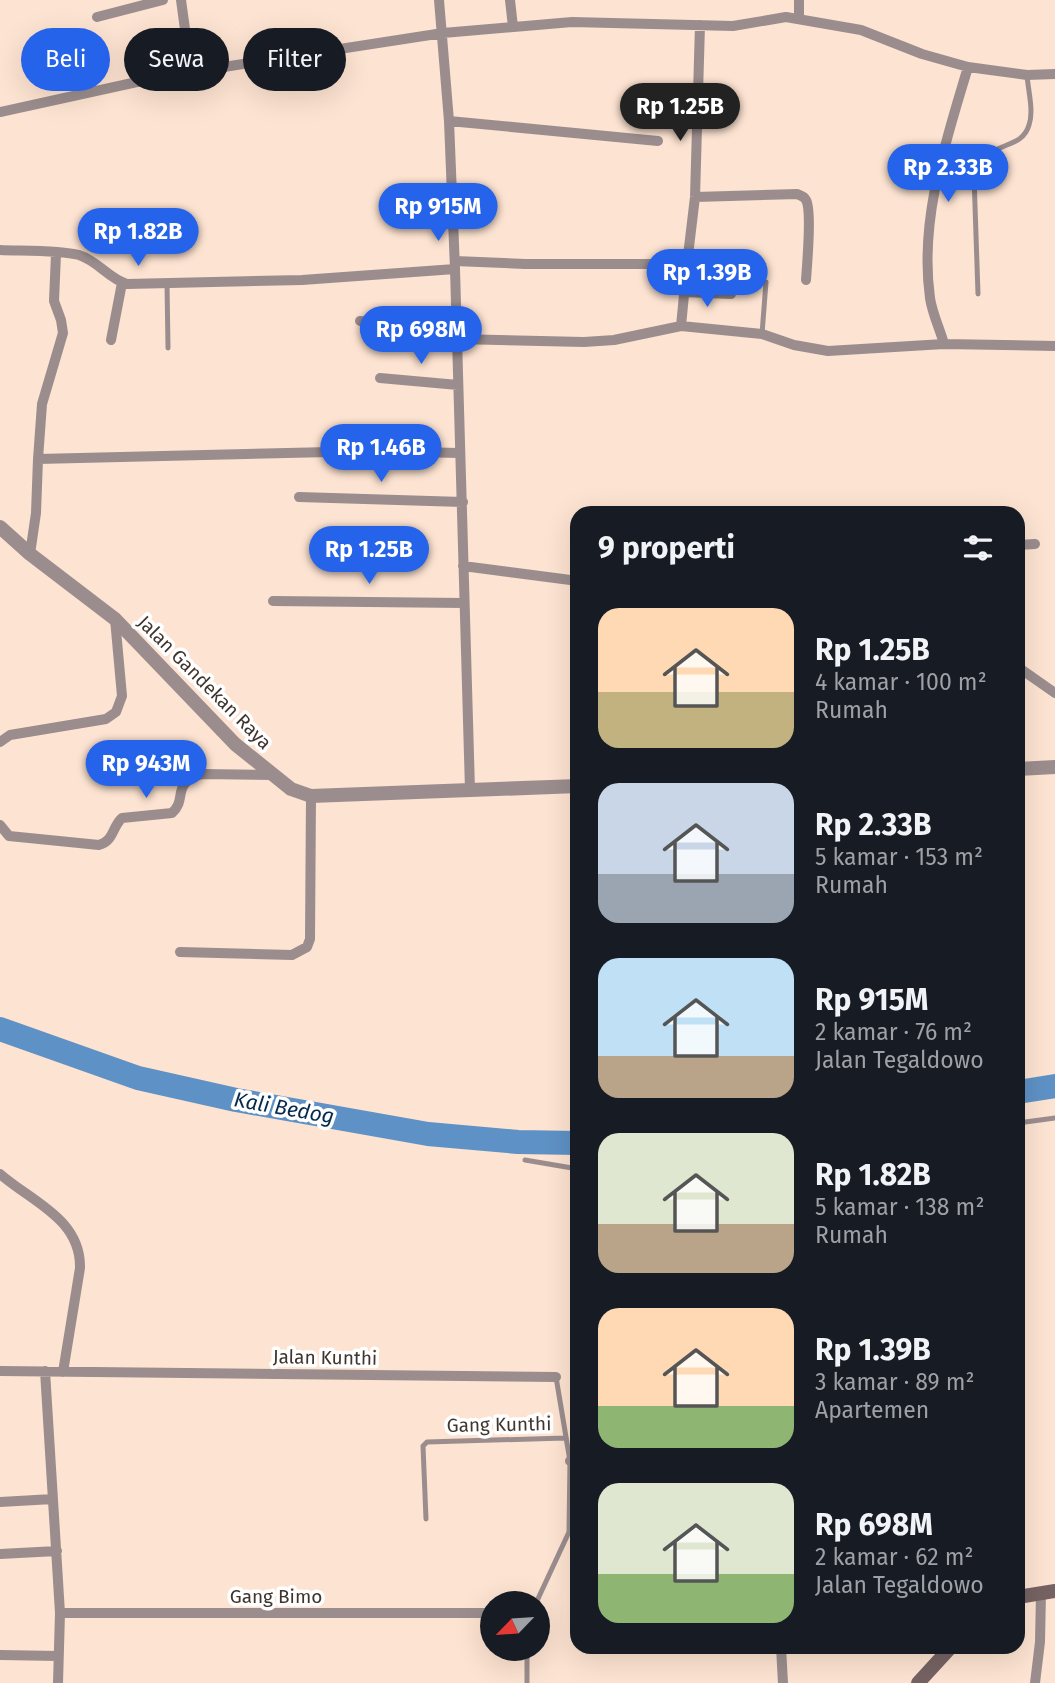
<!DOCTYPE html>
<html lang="id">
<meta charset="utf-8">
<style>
:root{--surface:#171b24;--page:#20242c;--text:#f1f3f6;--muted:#9ea1a6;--accent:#2563eb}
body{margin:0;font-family:"Fira Sans",sans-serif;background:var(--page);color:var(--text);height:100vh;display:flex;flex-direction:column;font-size:26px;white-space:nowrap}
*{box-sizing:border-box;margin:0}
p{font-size:23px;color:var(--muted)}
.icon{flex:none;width:38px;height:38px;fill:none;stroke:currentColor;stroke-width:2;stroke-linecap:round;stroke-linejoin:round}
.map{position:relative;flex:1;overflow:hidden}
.details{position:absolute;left:570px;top:506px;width:455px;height:1148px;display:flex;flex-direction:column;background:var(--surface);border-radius:21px;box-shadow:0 7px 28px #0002}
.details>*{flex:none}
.banner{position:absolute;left:21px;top:28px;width:444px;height:63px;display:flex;gap:14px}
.needle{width:46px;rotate:245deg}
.buttons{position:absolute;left:480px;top:1591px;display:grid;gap:14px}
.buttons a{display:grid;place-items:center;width:70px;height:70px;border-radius:50%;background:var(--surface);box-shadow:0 7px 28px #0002;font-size:35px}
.price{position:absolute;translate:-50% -60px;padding:0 16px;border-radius:24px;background:var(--accent);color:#fff;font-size:23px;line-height:46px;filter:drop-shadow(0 2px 4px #0008)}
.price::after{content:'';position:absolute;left:50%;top:42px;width:21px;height:16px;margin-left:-10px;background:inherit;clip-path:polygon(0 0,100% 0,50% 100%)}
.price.current{background:#222;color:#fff}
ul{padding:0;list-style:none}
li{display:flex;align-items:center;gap:21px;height:175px;padding:0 28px}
li span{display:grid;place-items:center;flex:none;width:196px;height:140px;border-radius:21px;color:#555}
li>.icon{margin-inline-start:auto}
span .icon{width:84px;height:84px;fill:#fffc;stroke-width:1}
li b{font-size:30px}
h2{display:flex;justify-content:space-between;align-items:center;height:84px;padding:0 28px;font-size:30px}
.pill{padding:0 24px;border-radius:32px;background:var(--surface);box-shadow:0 7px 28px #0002;font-size:24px;line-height:63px}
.pill.current{background:var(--accent);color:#fff}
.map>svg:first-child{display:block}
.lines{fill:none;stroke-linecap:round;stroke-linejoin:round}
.river{stroke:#5e91c5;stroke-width:24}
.service{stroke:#9b8d8e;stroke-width:5}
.minor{stroke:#9b8d8e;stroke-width:10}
.tertiary{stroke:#9b8d8e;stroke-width:14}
.secondary{stroke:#766263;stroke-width:14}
.labels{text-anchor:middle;stroke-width:7;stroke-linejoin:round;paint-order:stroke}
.street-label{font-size:19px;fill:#3f352e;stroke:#fff}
.water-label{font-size:21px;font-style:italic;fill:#042a4d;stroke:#fff}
</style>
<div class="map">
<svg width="1055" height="1683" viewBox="0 0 1055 1683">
<rect width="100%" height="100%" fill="#fde3d1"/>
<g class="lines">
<path class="river" d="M0,1029l138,49 98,22 192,34 90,8 60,1
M1018,1092l37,-6"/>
<path class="service" d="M167,283l1,65
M978,294l-4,-118c11,-38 47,-23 55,-51 5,-14 -1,-35 -2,-50
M762,334l4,-52
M1018,1123l37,-5
M525,1160l53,9
M426,1519l-3,-73 4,-4 138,-4
M536,1603l33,-71 1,-71 -14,-84
M527,1683v-35"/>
<path class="minor" d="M181,0l10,73
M439,0l10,121 6,148 15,521
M510,0l3,27
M799,0v19
M97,17l66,-17
M0,112l146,-32 84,-14 213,-33 129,-11 161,4 53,-9 75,13 61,24 46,13 59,8 28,-1
M449,121l209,20
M695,197l102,-3c5,2 7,2 9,6 6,10 1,65 0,80
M0,250c22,1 59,0 79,5 19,6 30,24 48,29l175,-4 153,-11
M455,261l70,3h162l-6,62 81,8 32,11 34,6 116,-7 111,2
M687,264l8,-67 5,-172
M684,292l47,2
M360,321l96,11
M456,339l128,3 30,-2 67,-14
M111,340l11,-57
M944,344c-4,-15 -12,-31 -14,-46 -11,-79 16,-157 38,-231
M380,378l78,7
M38,459l4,-55 21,-71 -2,-13 -7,-19 2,-47
M299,497l164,5
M1018,545l17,-1
M30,554l6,-41 2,-54 335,-8 86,2
M463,566l115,15
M273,601l191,2
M1018,667l37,26
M0,742l10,-7 96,-16 10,-7 6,-16 -7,-77
M0,825l9,11 90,9c15,-4 13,-18 23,-27l50,-5c16,-14 -2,-29 30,-39l71,1
M180,952l112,3 15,-8 3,-8 1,-143
M0,1174c32,28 81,45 80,94l-17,104
M0,1371l556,6
M45,1371l15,242 -2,70
M570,1461h8
M0,1502l53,-3
M0,1554l57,-3
M60,1613h432
M781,1647l2,36
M0,1655l58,1
M1035,1683l5,-41 1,-50"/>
<path class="tertiary" d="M0,527l30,27 85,65 120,125 56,45 20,7 267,-10
M1018,769l37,-2"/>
<path class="secondary" d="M1018,1597l37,-6
M918,1683l33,-36"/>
</g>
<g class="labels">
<g class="street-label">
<text transform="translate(205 682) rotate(45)" y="7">Jalan Gandekan Raya</text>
<text transform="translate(325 1357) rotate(1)" y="7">Jalan Kunthi</text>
<text transform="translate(499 1424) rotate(-1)" y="7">Gang Kunthi</text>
<text x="276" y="1603">Gang Bimo</text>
</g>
<g class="water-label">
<text transform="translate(284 1108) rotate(10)" y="7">Kali Bedog</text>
</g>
</g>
</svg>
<div class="buttons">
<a><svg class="needle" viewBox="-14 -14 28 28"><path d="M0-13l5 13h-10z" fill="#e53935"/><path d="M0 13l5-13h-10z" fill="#9ea1a6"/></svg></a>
</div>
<b class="price current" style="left:680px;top:143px">Rp 1.25B</b>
<b class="price" style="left:948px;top:204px">Rp 2.33B</b>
<b class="price" style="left:438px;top:243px">Rp 915M</b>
<b class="price" style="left:138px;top:268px">Rp 1.82B</b>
<b class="price" style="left:707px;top:309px">Rp 1.39B</b>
<b class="price" style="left:421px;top:366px">Rp 698M</b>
<b class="price" style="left:381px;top:484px">Rp 1.46B</b>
<b class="price" style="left:369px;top:586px">Rp 1.25B</b>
<b class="price" style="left:146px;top:800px">Rp 943M</b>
<div class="banner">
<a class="pill current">Beli</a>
<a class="pill">Sewa</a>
<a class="pill">Filter</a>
</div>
<section class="details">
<h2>9 properti<svg class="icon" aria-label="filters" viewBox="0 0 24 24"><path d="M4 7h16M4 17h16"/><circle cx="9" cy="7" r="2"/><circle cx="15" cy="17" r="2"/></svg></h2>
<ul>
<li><span style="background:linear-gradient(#ffd9b3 60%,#c2b280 0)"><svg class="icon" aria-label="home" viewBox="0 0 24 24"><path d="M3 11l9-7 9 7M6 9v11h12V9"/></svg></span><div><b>Rp 1.25B</b><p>4 kamar · 100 m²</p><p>Rumah</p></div></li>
<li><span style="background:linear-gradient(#c9d6e8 65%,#9aa5b1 0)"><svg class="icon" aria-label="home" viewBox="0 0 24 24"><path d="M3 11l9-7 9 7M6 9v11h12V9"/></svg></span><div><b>Rp 2.33B</b><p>5 kamar · 153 m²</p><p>Rumah</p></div></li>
<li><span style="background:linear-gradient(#bfe0f5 70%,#b9a48a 0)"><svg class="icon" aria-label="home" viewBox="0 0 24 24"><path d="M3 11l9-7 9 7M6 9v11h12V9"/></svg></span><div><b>Rp 915M</b><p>2 kamar · 76 m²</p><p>Jalan Tegaldowo</p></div></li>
<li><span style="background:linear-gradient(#dfe7d0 65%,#b9a48a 0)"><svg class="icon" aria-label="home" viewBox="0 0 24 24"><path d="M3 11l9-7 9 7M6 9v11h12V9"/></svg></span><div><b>Rp 1.82B</b><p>5 kamar · 138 m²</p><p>Rumah</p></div></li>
<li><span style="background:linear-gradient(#ffd9b3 70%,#8fb573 0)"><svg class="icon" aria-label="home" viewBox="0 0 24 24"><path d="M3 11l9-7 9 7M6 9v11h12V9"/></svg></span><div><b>Rp 1.39B</b><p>3 kamar · 89 m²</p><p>Apartemen</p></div></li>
<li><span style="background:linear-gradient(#dfe7d0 65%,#8fb573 0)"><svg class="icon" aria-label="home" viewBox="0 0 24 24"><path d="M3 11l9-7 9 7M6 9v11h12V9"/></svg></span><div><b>Rp 698M</b><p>2 kamar · 62 m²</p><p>Jalan Tegaldowo</p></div></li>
</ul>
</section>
</div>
